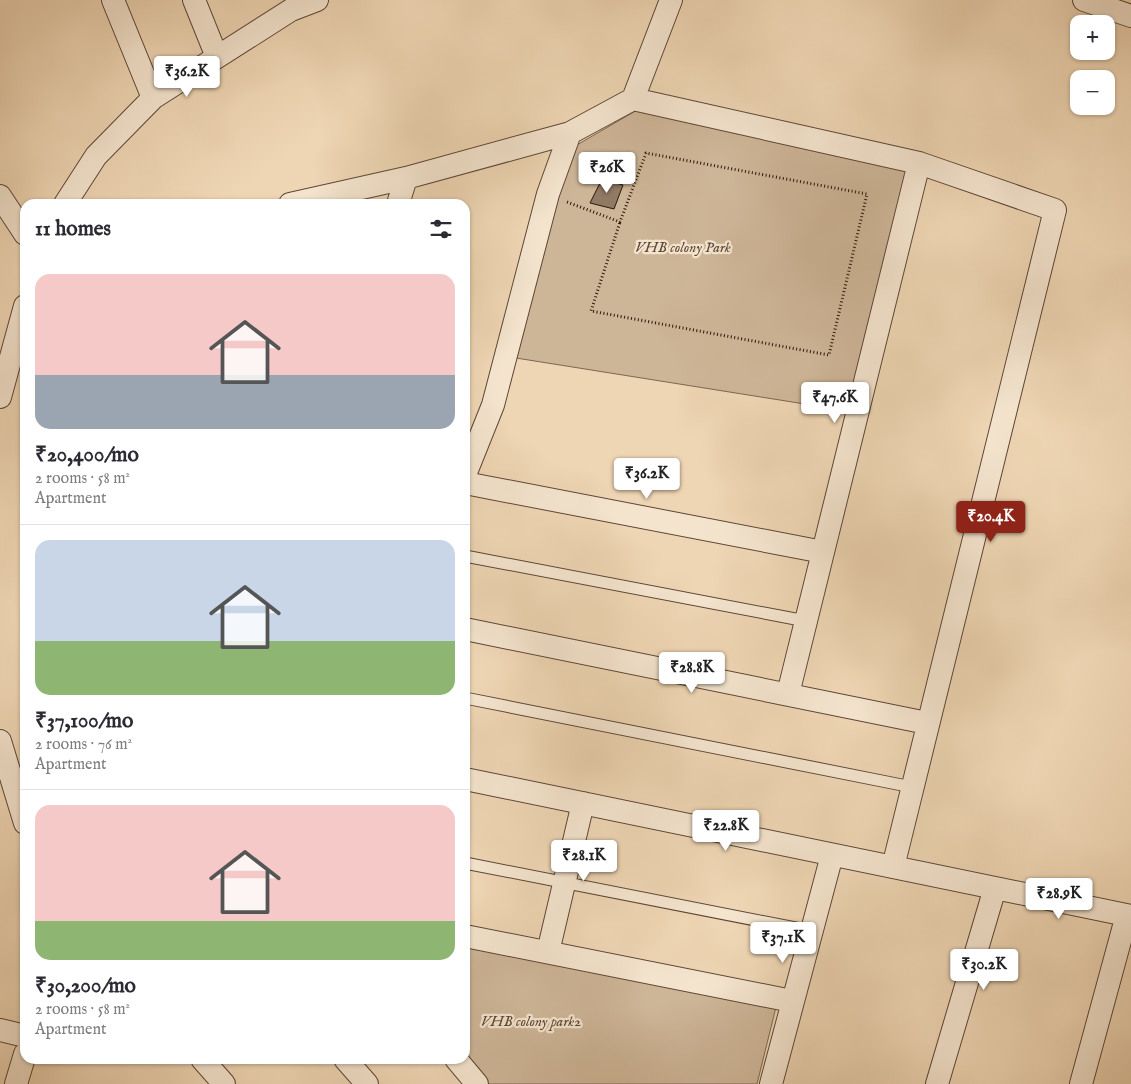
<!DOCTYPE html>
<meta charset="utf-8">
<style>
:root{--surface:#fff;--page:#f2f2f3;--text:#2b2b33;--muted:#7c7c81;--line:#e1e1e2;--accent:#8f2418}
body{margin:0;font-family:"IM FELL English",serif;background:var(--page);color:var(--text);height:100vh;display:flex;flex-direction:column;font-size:19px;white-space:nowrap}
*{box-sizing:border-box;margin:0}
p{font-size:16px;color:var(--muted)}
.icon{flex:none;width:28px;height:28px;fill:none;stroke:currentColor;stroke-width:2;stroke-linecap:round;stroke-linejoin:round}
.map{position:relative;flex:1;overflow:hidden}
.sheet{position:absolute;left:20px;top:199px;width:450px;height:865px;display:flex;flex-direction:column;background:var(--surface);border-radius:15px;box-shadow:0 1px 4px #0004}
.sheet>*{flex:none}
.controls{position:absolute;left:1070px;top:15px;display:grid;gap:10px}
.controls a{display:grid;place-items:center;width:45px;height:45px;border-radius:10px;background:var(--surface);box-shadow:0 1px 4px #0004;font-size:25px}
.price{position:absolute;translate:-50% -42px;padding:0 11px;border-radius:5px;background:#fff;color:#222;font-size:16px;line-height:32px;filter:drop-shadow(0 1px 2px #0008)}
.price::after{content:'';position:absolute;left:50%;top:30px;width:15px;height:11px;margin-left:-8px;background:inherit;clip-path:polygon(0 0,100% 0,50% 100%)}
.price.on{background:var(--accent);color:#fff}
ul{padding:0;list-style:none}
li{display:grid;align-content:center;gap:10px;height:265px;padding:0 15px}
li+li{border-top:1px solid var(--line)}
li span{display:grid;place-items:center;height:155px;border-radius:15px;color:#555}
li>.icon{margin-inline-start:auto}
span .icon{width:90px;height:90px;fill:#fffc;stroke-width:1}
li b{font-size:21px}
h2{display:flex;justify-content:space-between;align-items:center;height:60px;padding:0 15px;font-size:21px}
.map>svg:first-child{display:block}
.green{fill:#cdb597;stroke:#7d6652}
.building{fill:#917a63;stroke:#2d170c}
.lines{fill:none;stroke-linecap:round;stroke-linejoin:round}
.service-casing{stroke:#5d4636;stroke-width:13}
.minor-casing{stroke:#5d4636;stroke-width:24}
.path{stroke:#2d170c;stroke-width:3;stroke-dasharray:1 2.5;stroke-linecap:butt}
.service{stroke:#f4e4ce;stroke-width:11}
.minor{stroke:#f4e4ce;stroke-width:22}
.labels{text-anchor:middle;stroke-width:4.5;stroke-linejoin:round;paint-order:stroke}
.park-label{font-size:15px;font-style:italic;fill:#5d4636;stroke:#f4e4ce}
</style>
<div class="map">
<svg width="1131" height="1084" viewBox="0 0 1131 1084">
<rect width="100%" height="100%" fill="#eed5b3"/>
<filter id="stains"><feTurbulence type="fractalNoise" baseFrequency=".004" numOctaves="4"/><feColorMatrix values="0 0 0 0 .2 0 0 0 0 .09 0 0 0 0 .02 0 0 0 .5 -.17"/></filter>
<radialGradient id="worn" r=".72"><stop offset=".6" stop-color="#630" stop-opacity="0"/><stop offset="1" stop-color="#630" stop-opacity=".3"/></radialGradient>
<path class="green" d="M651,102l265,49 -61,261 -339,-54 47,-205z
M465,943l311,64 -19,77h-270l-22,-27z"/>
<path class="building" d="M602,179l21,6 -9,24 -24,-6z"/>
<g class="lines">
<g class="service-casing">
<path id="service" d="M465,556l341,65
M465,698l447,89
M465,863l346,68"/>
</g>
<g class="minor-casing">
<path id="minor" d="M113,0l40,98
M194,0l23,57
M1084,0l47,16
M633,99l286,64 136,47 -162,657
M0,196l25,38
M65,204l31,-48 57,-58 138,-88 26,-10
M290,204l116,-26 164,-45
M398,204l8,-26
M0,397l25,-91
M465,475l28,-70 55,-211 22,-61 63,-34 38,-99
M465,483l358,69
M465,629l462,94
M788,694l131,-531
M0,741l25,82
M465,779l666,137
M465,936l327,65
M548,952l35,-149
M0,1030l25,6
M202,1059l22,25
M345,1059l22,25
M456,1059l21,25
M16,1084l9,-30
M771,1084l61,-229
M937,1084l58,-196
M1081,1084l46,-169"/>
</g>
<path class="path" d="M567,202l53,20 26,-69 221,41 -38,161 -238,-44 29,-89"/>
<use href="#service" class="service"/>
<use href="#minor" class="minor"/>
</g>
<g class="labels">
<g class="park-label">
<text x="683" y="252">VHB colony Park</text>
<text x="531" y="1026">VHB colony park2</text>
</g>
</g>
<rect width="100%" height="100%" filter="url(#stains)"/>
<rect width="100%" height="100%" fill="url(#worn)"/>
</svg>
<div class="controls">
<a>+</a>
<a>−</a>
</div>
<b class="price" style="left:187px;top:98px">₹36.2K</b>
<b class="price" style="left:607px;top:194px">₹26K</b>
<b class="price" style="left:835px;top:424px">₹47.6K</b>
<b class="price" style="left:647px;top:500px">₹36.2K</b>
<b class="price on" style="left:991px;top:543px">₹20.4K</b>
<b class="price" style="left:692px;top:694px">₹28.8K</b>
<b class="price" style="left:726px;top:852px">₹22.8K</b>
<b class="price" style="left:584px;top:882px">₹28.1K</b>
<b class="price" style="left:1059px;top:920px">₹28.9K</b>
<b class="price" style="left:783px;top:964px">₹37.1K</b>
<b class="price" style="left:984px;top:991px">₹30.2K</b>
<section class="sheet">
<h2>11 homes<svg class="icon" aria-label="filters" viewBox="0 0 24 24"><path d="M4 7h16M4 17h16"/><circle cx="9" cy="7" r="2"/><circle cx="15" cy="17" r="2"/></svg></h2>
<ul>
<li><span style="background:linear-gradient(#f6c9c9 65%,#9aa5b1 0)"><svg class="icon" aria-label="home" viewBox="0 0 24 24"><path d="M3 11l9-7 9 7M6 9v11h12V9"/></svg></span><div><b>₹20,400/mo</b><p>2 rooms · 58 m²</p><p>Apartment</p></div></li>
<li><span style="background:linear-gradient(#c9d6e8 65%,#8fb573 0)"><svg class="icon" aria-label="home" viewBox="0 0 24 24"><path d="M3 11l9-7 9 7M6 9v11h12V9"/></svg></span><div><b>₹37,100/mo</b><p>2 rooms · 76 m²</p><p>Apartment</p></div></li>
<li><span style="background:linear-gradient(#f6c9c9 75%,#8fb573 0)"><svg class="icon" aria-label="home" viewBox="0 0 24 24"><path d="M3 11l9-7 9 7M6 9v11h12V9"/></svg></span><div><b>₹30,200/mo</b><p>2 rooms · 58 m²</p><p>Apartment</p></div></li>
</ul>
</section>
</div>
